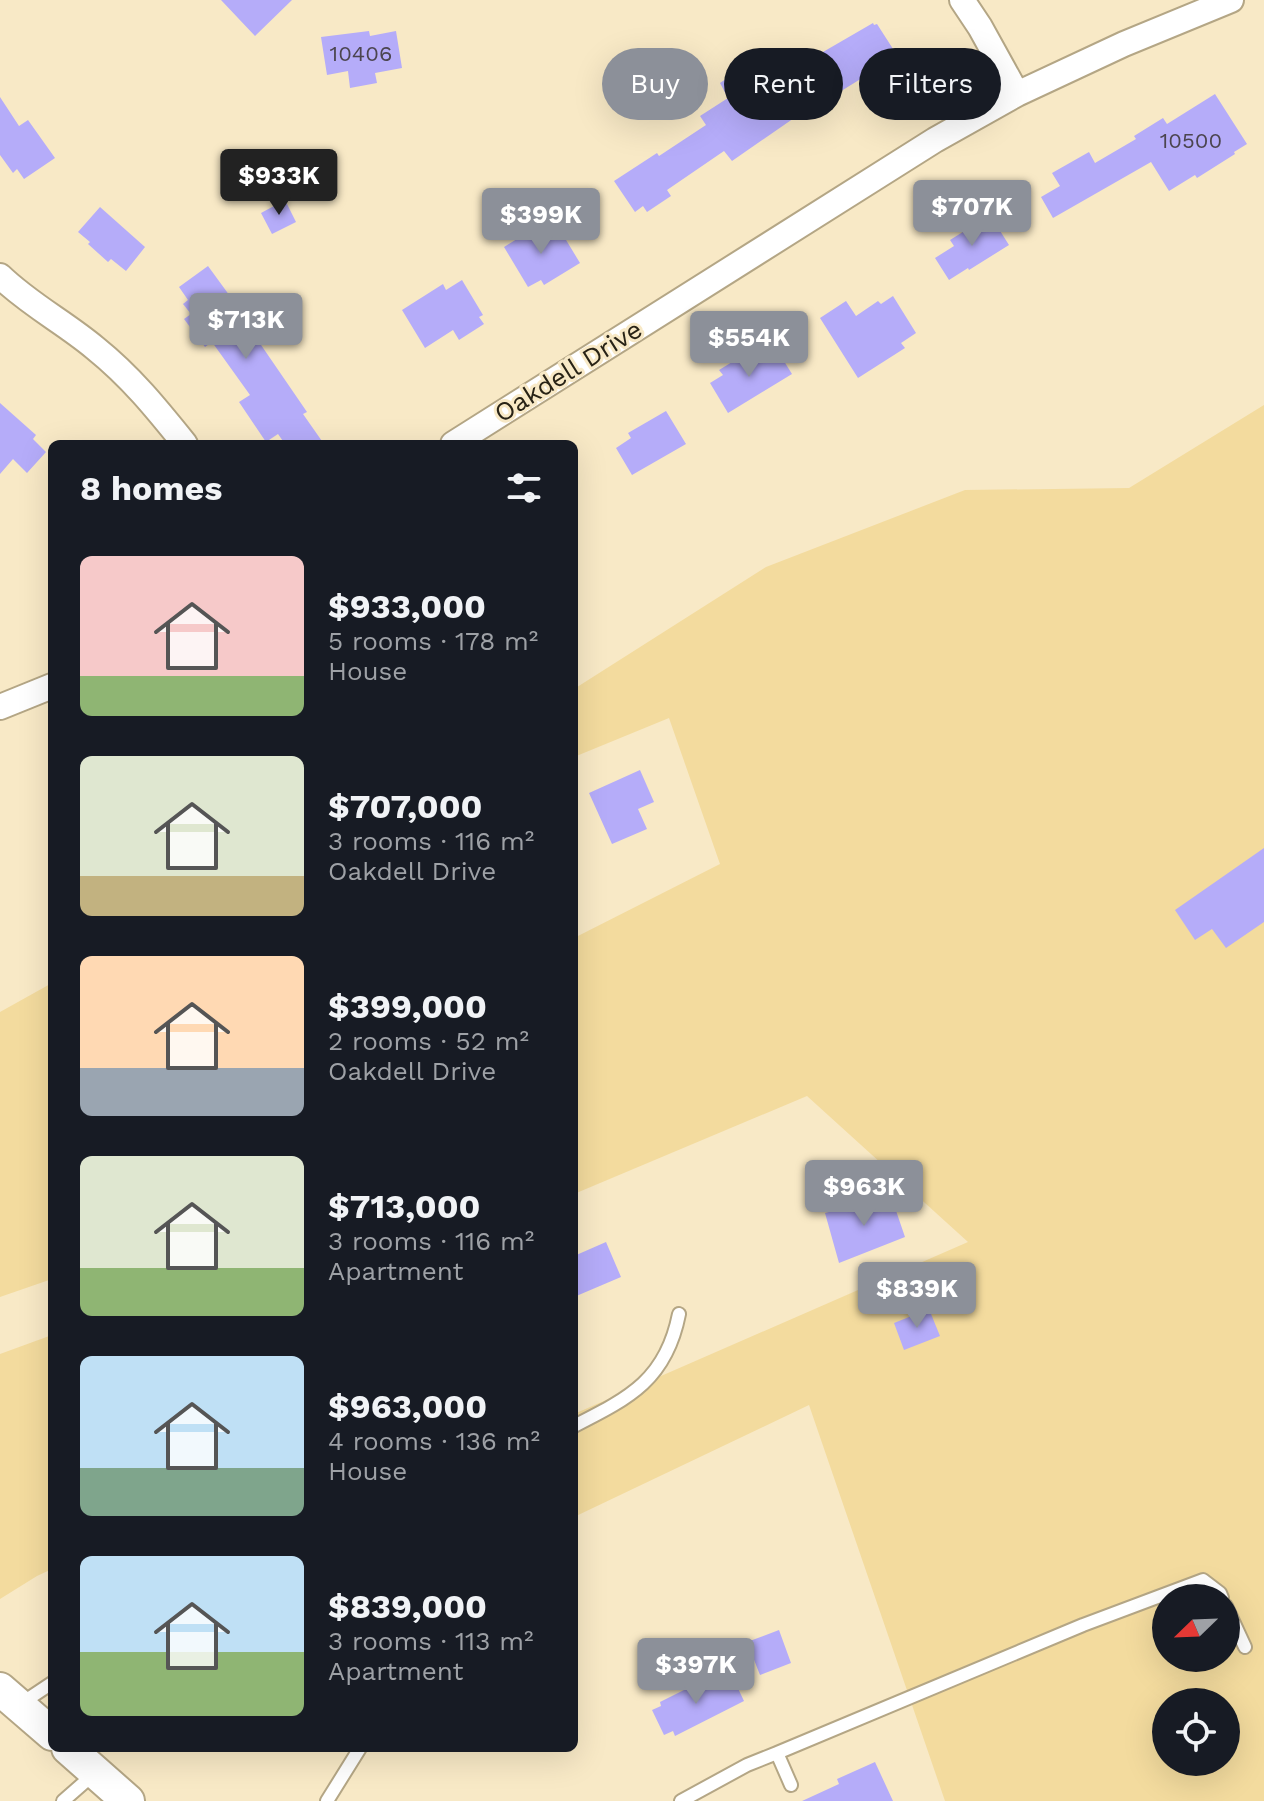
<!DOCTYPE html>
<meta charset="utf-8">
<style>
:root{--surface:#171b24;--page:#20242c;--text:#f1f3f6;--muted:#9ea1a6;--accent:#8c9099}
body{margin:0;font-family:"Work Sans",sans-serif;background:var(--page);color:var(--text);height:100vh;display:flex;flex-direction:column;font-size:30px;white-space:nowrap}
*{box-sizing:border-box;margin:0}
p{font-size:26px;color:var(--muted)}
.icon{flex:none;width:44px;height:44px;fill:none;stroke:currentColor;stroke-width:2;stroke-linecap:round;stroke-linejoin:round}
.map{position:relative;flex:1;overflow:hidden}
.panel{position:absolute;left:48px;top:440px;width:530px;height:1312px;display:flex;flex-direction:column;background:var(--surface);border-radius:12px;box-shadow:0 8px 32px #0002}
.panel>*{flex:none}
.banner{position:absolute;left:602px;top:48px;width:542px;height:72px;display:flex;gap:16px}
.needle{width:52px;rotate:247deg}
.controls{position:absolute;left:1152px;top:1584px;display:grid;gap:16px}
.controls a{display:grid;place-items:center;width:88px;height:88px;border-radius:50%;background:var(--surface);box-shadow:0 8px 32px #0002;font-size:40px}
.price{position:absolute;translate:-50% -68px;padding:0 18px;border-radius:8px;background:var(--accent);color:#fff;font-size:26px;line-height:52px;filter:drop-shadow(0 2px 4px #0008)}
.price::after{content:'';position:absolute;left:50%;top:48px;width:24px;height:18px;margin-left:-12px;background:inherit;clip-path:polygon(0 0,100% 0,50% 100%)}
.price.selected{background:#222;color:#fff}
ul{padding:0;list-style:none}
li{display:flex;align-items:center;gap:24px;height:200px;padding:0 32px}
li span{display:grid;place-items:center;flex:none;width:224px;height:160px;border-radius:12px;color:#555}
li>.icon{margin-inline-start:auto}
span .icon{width:96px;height:96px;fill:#fffc;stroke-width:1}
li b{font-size:34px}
h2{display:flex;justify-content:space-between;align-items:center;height:96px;padding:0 32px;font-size:34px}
.chip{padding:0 28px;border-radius:36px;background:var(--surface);box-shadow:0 8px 32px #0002;font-size:28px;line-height:72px}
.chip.selected{background:var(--accent);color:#fff}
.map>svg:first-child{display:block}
.green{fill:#f3db9e;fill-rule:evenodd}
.building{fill:#b5acf9}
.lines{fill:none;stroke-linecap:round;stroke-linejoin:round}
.service-casing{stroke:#b4a685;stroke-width:16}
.minor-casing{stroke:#b4a685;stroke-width:28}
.secondary-casing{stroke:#b4a685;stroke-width:36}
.service{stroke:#fff;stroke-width:12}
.minor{stroke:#fff;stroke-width:24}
.secondary{stroke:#fff;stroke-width:32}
.labels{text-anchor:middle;stroke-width:6;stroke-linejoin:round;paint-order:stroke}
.number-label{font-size:22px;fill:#4b454f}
.street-label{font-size:26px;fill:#282316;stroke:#f8e9c6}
</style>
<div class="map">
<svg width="1264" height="1801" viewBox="0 0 1264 1801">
<rect width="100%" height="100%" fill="#f8e9c6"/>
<path class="green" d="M1264,405v1396h-319l-136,-396 -235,112v-103l394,-172 -161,-146 -233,98v-256l146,-74 -51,-146 -95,39v-68l192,-122 199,-77 164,-2zM1166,1598h60v60h-60zM1166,1702h60v60h-60z
M52,983v296l-52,18v-285z
M52,1335v234l-15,7 -37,23v-245z"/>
<path class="building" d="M221,0h71l-37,36z
M873,23l1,2 3,-1 18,28 -5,3 7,11 -27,15 -3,-6 -29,18 -2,-4 -104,72 -8,-10 -57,39 4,6 -24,16 -4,-6 -8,6 -21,-31 43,-28 2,3 47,-31 -6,-9 28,-18 -8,-15 28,-19 10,16 21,-14 6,8z
M369,31l1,5 26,-5 6,37 -27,5 2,10 -27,5 -2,-17 -21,4 -6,-38z
M1215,94l32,50 -13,8 1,2 -38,24 -2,-3 -26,16 -18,-29 -98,56 -12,-21 19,-11 -8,-13 37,-21 6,11 41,-24 -2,-3 29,-18 4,6z
M0,97l19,29 9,-6 27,38 -31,21 -7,-10 -4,4 -13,-18z
M285,200l11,22 -24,12 -11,-21z
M100,207l45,40 -19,24 -15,-12 -3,3 -20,-18 2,-2 -12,-10z
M990,215l19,30 -40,25 -1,-2 -19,12 -14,-22 19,-12 -4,-6z
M538,226l8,13 14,-9 20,33 -36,22 -3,-5 -13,7 -24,-40z
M208,266l54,74 -3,2 48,70 -4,2 21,30h-39l-7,-10 -12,8 -27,-40 11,-7 -38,-53 -7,5 -21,-28 7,-5 -8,-10 5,-4 -9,-13z
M462,280l21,35 -4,2 5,7 -25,16 -6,-10 -28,18 -23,-38 41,-26 3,6z
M893,296l23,37 -15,10 4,5 -47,30 -38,-60 26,-17 10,15 22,-15 3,3z
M777,350l15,24 -64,39 -18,-30 13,-8 -4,-5 23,-14 3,6 9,-5 3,4z
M0,403l36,32 -3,4 13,13 -19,21 -14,-14 -13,15z
M666,411l20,33 -54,31 -16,-27 15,-10 -3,-5z
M640,770l14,32 -16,7 9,20 -35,15 -23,-51z
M1264,848v74l-38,26 -14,-19 -17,11 -20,-30z
M891,1196l14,41 -66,26 -14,-50z
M606,1242l15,35 -47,20v-41z
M929,1309l11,27 -36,14 -10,-27z
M779,1630l12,33 -31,12 -13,-33z
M733,1678l11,23 -69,35 -2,-5 -9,4 -12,-25 9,-4 -1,-4 46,-23 5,10z
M875,1762l18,39h-91l37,-17 -2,-5z"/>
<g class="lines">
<g class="service-casing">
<path id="service" d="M574,1426c55,-28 92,-46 105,-112
M1226,1606l19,41
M22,1703l30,-20
M777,1753l306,-128 120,-45 17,13 2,5
M63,1801l32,-28
M327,1801l33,-53
M681,1801l66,-36 30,-12 14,32"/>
</g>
<g class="minor-casing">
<path id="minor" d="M962,0l18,27 37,67
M0,276c30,29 64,46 95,72 36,29 61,60 90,96
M453,444l482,-304 82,-46 107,-50 107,-44
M0,707l52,-21"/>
</g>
<g class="secondary-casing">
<path id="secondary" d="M0,1689l52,45
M68,1748l60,53"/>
</g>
<use href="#service" class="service"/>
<use href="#minor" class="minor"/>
<use href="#secondary" class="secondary"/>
</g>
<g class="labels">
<g class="number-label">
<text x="361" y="61">10406</text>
<text x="1191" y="148">10500</text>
</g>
<g class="street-label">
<text transform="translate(568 371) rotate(-32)" y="9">Oakdell Drive</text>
</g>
</g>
</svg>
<div class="controls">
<a><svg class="needle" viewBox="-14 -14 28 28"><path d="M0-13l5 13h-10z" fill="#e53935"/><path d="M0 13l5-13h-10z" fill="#9ea1a6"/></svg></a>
<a><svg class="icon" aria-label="locate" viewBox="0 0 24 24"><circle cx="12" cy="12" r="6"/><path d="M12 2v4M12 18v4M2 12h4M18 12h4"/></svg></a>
</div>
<b class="price selected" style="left:279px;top:217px">$933K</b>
<b class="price" style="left:972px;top:248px">$707K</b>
<b class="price" style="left:541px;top:256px">$399K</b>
<b class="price" style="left:246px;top:361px">$713K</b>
<b class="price" style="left:749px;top:379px">$554K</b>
<b class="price" style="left:864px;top:1228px">$963K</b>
<b class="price" style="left:917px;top:1330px">$839K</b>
<b class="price" style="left:696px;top:1706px">$397K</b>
<div class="banner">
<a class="chip selected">Buy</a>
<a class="chip">Rent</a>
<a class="chip">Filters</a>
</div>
<section class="panel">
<h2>8 homes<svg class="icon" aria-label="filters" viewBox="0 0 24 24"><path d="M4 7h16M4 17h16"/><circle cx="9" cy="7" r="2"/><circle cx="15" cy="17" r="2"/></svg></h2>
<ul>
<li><span style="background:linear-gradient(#f6c9c9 75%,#8fb573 0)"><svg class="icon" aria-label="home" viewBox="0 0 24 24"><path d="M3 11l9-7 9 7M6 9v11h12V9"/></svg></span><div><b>$933,000</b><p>5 rooms · 178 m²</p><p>House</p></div></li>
<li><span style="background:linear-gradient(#dfe7d0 75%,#c2b280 0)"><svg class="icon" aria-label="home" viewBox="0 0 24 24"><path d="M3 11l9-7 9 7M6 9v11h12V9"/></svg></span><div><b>$707,000</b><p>3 rooms · 116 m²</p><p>Oakdell Drive</p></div></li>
<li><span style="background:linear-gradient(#ffd9b3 70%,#9aa5b1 0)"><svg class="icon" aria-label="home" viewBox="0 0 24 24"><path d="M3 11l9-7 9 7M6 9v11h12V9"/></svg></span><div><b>$399,000</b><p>2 rooms · 52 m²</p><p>Oakdell Drive</p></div></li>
<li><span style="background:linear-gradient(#dfe7d0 70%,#8fb573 0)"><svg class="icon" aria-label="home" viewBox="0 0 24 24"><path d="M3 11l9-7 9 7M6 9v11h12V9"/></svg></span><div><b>$713,000</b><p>3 rooms · 116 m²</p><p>Apartment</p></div></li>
<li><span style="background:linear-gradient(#bfe0f5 70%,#7fa58c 0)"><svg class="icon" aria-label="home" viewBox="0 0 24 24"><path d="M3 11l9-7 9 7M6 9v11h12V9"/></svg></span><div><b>$963,000</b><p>4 rooms · 136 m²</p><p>House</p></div></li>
<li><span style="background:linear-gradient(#bfe0f5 60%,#8fb573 0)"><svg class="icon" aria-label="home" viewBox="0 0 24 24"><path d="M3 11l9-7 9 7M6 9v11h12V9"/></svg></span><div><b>$839,000</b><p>3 rooms · 113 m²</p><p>Apartment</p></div></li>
</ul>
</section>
</div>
